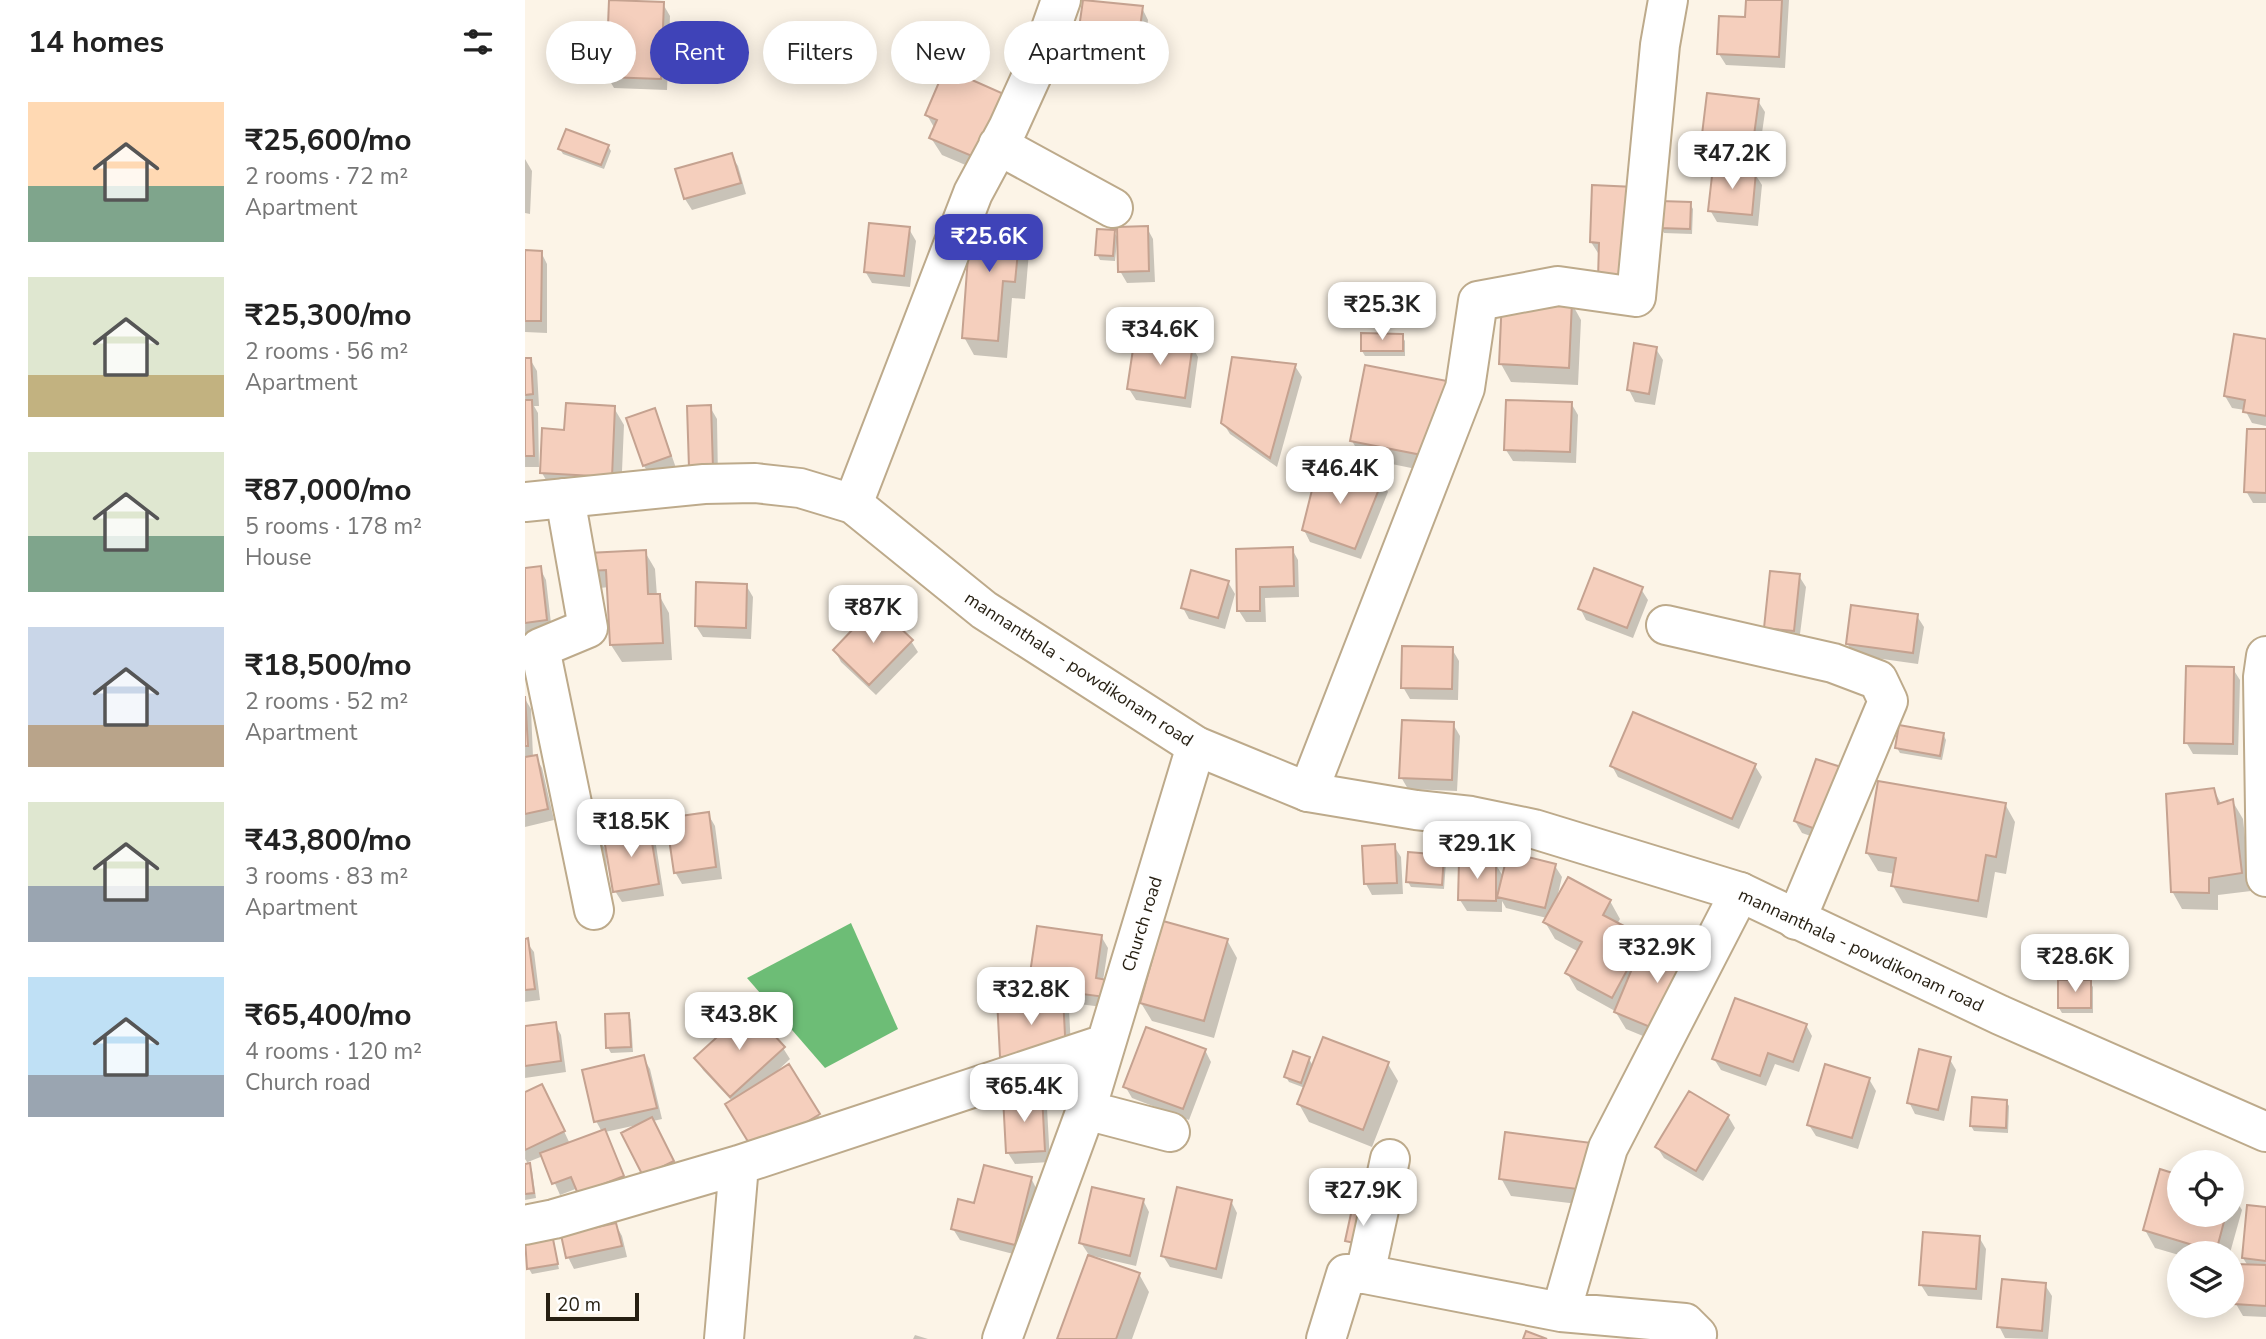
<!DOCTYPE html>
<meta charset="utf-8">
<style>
:root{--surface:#fff;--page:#f2f2f2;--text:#222;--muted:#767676;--accent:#3f43b8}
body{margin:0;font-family:"Nunito Sans",sans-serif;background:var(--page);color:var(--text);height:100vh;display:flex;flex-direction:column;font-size:26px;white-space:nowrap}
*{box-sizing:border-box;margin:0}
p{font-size:23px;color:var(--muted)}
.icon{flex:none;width:38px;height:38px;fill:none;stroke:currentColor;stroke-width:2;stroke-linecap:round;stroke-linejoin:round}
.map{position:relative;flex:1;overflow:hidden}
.drawer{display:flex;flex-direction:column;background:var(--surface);width:525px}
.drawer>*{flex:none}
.top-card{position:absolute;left:21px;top:21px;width:665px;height:63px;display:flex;gap:14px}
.buttons{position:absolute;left:1642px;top:1150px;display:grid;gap:14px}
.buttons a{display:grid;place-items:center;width:77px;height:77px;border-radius:50%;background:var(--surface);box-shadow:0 4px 18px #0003;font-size:35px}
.scale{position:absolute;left:21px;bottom:18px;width:93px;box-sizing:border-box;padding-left:7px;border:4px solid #261f12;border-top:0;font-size:19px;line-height:24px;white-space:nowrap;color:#261f12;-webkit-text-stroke:5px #fff;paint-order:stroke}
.price{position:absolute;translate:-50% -60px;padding:0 16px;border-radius:14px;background:#fff;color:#222;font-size:23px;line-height:46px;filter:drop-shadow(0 2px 4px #0008)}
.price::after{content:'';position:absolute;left:50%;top:42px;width:21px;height:16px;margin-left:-10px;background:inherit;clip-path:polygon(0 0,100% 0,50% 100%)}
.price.current{background:var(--accent);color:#fff}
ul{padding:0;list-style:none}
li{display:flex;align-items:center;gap:21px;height:175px;padding:0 28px}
li span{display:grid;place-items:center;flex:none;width:196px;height:140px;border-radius:0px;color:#555}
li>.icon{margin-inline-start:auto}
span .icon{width:84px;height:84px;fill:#fffc;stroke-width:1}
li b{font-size:30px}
h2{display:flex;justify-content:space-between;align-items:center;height:84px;padding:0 28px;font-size:30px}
.tag{padding:0 24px;border-radius:32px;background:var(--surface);box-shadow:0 4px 18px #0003;font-size:24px;line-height:63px}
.tag.current{background:var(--accent);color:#fff}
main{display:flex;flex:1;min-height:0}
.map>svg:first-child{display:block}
.water{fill:#6dbd76}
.shadow{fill:#0003}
.building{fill:#f5cfbd;stroke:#c5a290;stroke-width:2}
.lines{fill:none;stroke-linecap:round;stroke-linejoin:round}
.minor-casing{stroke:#bdaa8b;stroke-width:42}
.major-casing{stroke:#bdaa8b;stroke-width:42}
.minor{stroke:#fff;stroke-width:38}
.major{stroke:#fff;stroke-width:38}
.labels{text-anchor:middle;stroke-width:6;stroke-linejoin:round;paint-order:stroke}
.street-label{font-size:18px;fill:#261f12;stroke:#fff}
</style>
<main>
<section class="drawer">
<h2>14 homes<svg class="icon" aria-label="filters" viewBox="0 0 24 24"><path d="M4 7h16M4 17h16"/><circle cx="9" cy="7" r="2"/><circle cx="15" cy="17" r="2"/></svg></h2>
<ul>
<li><span style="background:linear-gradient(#ffd9b3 60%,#7fa58c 0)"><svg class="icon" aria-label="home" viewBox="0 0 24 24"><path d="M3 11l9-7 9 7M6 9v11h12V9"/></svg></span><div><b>₹25,600/mo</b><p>2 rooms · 72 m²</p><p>Apartment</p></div></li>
<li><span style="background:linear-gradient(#dfe7d0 70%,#c2b280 0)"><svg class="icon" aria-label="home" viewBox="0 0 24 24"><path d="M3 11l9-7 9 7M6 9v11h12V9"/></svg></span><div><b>₹25,300/mo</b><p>2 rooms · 56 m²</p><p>Apartment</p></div></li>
<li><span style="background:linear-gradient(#dfe7d0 60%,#7fa58c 0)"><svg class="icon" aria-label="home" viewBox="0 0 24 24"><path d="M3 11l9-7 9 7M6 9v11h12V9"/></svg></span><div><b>₹87,000/mo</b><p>5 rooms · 178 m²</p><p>House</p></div></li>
<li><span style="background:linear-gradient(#c9d6e8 70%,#b9a48a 0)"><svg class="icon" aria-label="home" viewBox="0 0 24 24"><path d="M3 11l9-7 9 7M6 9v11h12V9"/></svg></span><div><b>₹18,500/mo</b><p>2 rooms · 52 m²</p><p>Apartment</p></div></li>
<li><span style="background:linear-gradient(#dfe7d0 60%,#9aa5b1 0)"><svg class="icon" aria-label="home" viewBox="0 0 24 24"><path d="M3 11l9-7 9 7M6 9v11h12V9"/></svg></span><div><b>₹43,800/mo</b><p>3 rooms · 83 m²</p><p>Apartment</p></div></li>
<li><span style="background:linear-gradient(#bfe0f5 70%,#9aa5b1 0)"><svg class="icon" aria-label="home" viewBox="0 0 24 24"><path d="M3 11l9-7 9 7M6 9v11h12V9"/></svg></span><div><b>₹65,400/mo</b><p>4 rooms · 120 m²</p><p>Church road</p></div></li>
</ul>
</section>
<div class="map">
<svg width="1741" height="1339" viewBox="0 0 1741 1339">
<rect width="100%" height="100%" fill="#fcf4e7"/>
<path class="water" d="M326,923l47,106 -73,39 -78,-90z"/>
<path class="shadow" d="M1223,0h41l-4,68 -59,-3 -7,-11 28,-35z
M138,4l7,12 -3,74 -53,-2 -7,-12z
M617,8l6,12 -5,40 -57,-7 -7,-12z
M421,71l43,104 -47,-20 -11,-17 4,-9 -8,-14z
M1233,101l7,11 -8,56 -49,-6 -6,-11z
M83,146l3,5 -7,18 -41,-15 -3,-5z
M206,155l7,11 8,28 -54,16 -7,-11 -8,-28z
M0,159l7,12 -2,43 -5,-1z
M1230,174l7,11 -4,41 -41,-4 -7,-12z
M1109,189l-33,65 -3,-1 -7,-11z
M1165,204l3,5 -1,25 -28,-1 -3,-5z
M495,222l10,18 -5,59 -13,-1 -5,60 -33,-3 -10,-18z
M622,228l6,11 2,43 -28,1 -7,-12 -1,-29h-2l-2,19 -15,-1 -3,-6 17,-22 5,8z
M384,229l7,12 -6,46 -38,-4 -7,-12z
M0,252h16l6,12v69l-22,-1z
M1046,302l10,18 -3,65 -67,-3 -10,-18z
M877,336l3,5v15h-40l-3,-5z
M1741,341v85l-14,-3 -7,-13 -13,-2 -7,-12z
M667,346l6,11 -7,51 -55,-8 -7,-11z
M1131,349l7,11 -8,45 -20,-3 -6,-12z
M5,359l7,12 2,35h-5l4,7 1,54h-14v-107z
M770,366l7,11 -25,90 -47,-33 -7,-11z
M842,368l74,106 -79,-16 -10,-17z
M1046,403l7,12 -2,48 -63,-2 -7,-11z
M185,407l7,12 1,60h-21z
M89,408l10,17 -3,69 -69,-4 -10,-17 24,-42z
M129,411l6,11 16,46 -25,9 -7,-11 -16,-47z
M1741,431v72h-13l-7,-12z
M857,481l6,11 -27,67 -51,-17 -6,-12z
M767,549l6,11 1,37 -34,1 1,24h-20l-7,-11z
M120,552l10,17 2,27 2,-1 10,18 3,47 -50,2 -11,-17 -2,-58 -9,1 -10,-18z
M15,568l6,12 6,52 -27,3v-65z
M1274,576l7,11 -7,55 -27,-3 -6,-12z
M703,582l7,12 -10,35 -36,-10 -6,-11z
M221,585l7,12 -2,42 -48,-2 -7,-11z
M1116,589l7,11 -15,38 -47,-18 -6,-12z
M1392,616l7,11 -6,37 -64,-9 -7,-12z
M386,641l7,11 -42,43 -35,-33 -6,-11z
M927,649l7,12 -1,39 -48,-1 -7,-12z
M1708,669l7,11 -2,75 -45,-1 -7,-12z
M0,699l6,10 2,48h3l6,11 12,52 -29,7z
M1109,714l121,52 7,11 -23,52 -121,-52 -6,-11z
M928,724l7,12 -3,55 -49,-2 -7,-12z
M1418,734l3,6 -4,20 -42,-7 -3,-5z
M1292,761l8,80 -23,-8 -7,-12z
M1688,789l9,16 11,-3 10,17 8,72 -33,4v15l-36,-1 -10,-18z
M1480,804l10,18 -9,52 -11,-2 -8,46 -84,-15 -10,-17 2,-12 -17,-3 -11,-18z
M183,814l7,12 7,53 -40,5 -7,-12z
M123,827l7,12 9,57 -42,6 -7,-11 -6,-36h-3l3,35 -15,-45 8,-1 6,10z
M869,846l7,11 2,37 -31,1 -6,-11z
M918,857l3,5 -2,27 -33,-2 -3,-5z
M970,863l9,15 51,-12 7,11 -5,21 53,3 10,18 -3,5 29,16 31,110 -51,-21 -11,-18 -38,-21 -10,-17 12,-21 -24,-13 -10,-17 2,-4 -41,-10 -4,-7v11l-35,-1 -7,-11z
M576,936l7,12 -5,33 7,27 -46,-6 5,8 3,55 -64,3 -6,-11 36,-58 -8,-13z
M0,940l9,12 6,48 -15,2z
M702,940l10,18 -23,80 -62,-17 -11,-18z
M1565,982l3,5v26h-31l-3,-5z
M103,1014l3,6 2,32 -22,1 -3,-5z
M30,1024l6,11 5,37 -41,6v-50z
M1281,1025l6,11 -13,36 -24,-8 -9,22 -45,-16 -7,-11z
M258,1048l7,11 -14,13 42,43 10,17 -96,-31 -29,-31 -7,-12z
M680,1050l6,12 -22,58 -57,-22 -7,-12z
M118,1057l7,12 12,50 -9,2 26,52 -28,14 -14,-62 -32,7 24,56h-51l-18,7 -17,-39 -15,6 4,8 4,28 -11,2v-34l4,-1 -4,-6v-66l23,4 22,47 32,-12 -6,-11z
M1424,1058l7,12 -12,51 -29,-7 -6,-12z
M784,1059l4,7 75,-2 10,17 -26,66 -63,-25 -10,-18 6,-16 -16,-6 -3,-5z
M1344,1079l7,12 -18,58 -42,-13 -7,-11z
M516,1097l6,11 3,54 -35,2 -7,-11z
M1481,1101l3,5 -1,27 -34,-2 -3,-5z
M1203,1116l7,12 -32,53 -39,-23 -7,-11z
M1092,1164l-6,44 -100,-12 -10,-18z
M506,1178l6,12 -16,66 -61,-16 -7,-11 23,-24z
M1706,1192l11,18 -12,43 -51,2 -24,-7 -10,-18 34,-16h52z
M618,1200l6,12 -13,54 -43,-10 -1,3 47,15 10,18 -17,47h-73l30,-84 -8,-12z
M706,1201l6,12 -15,66 -52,-12 -7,-11z
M1741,1208v109l-23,-1 -7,-12 12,-38 -5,-8z
M91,1225l6,11 5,21 -53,12 -6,-12z
M26,1236l8,33 -27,5 -3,-5 -4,-28z
M1454,1237l7,12 -4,51 -54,-4 -7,-11z
M1520,1285l7,11 -4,43 -43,-1 -6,-12z
M390,1335l13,4h-15z"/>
<path class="building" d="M84,0l55,2 -3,77 -55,-2z
M558,0l60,6 -6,43 -60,-7z
M1221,0h36l-3,57 -62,-3 2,-38 26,1z
M420,68l61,27 -27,64 -50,-21 8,-18 -12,-5z
M1182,93l52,6 -8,58 -51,-6z
M41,129l43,16 -8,20 -43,-16z
M207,153l9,30 -57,16 -9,-30z
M1188,167l43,5 -4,43 -44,-4z
M1067,185l43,2 -4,94 -33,-2 1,-36 -9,-1z
M1135,201l31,1 -1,27 -31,-1z
M446,216l50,5 -6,61 -12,-1 -5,60 -36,-3z
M344,223l41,4 -6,49 -40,-4z
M623,226l1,45 -31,1 -1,-45z
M572,229l18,1 -2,26 -18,-1z
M0,250l17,1 -1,70h-16z
M977,298l70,3 -3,67 -70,-4z
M836,333l42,1v17h-42z
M1709,334l32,5v77l-23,-4 2,-12 -21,-4z
M610,336l58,8 -8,54 -58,-9z
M1109,343l23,4 -8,47 -22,-4z
M707,357l64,7 -26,94 -49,-35z
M0,358h6l2,36 -8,1z
M840,365l82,16 -15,76 -82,-16z
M0,400h7l2,56h-9z
M981,400l66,2 -2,50 -66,-2z
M41,403l49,3 -3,71 -72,-4 2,-45 22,2z
M186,405l2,63h-24l-2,-62z
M130,408l16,48 -28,10 -17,-48z
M1722,429h19v64l-22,-1z
M792,470l66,9 -28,70 -53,-19z
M768,547l1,39 -34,1v24h-23l-1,-62z
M121,550l2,44h12l3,49 -53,2 -4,-75 -17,1 -1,-18z
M16,566l6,54 -22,3v-55z
M1069,568l49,19 -16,41 -49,-19z
M666,570l38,11 -11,37 -37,-10z
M1245,571l30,3 -6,57 -30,-3z
M171,582l51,2 -1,44 -51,-2z
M351,605l37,35 -44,45 -36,-35z
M1326,605l67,9 -5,39 -67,-9z
M877,646l51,1 -1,42 -51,-1z
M1661,666l48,1 -1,77 -49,-1z
M0,696l3,50h-3z
M1108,712l123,52 -24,55 -122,-53z
M877,720l52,2 -2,58 -53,-2z
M1374,725l45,8 -4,23 -45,-8z
M12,755l11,54 -23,5v-57z
M1291,759l25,8 -23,63 -24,-9z
M1353,781l128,22 -10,54 -10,-2 -8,46 -87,-15 5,-28 -30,-5z
M1689,788l4,16 15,-5 9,74 -33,5v15l-38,-1 -5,-98z
M184,812l7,55 -42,6 -8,-55z
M124,825l10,59 -46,8 -10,-59z
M870,844l2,39 -33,1 -2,-38z
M883,852l36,3 -2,30 -36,-3z
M983,852l48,12 -11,44 -48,-11z
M934,861l37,1v39l-38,-1z
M1043,877l43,23 -8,15 42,22 -33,61 -47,-25 17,-31 -39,-20z
M638,921l65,18 -24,82 -64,-18z
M512,926l65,9 -6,43 11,2 -2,17 -77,-10z
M1121,935l53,22 -32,77 -53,-22z
M3,938l7,51 -10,1v-51z
M1533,980h33v28h-33z
M538,997l3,57 -66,3 -3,-58z
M1210,998l72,26 -14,38 -25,-9 -8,23 -48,-17z
M224,1008l36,39 -55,50 -36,-39z
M104,1013l2,34 -25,1 -1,-34z
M31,1022l5,39 -36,5v-40z
M621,1027l60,22 -23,60 -60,-22z
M798,1037l66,25 -26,68 -66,-26z
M1394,1049l32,8 -13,53 -31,-7z
M768,1051l17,6 -9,26 -17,-6z
M119,1055l13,53 -63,14 -12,-52z
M264,1064l31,50 -65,39 -30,-49z
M1300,1064l45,14 -18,60 -45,-13z
M17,1084l23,47 -40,19v-58z
M1164,1091l40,24 -33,56 -41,-24z
M517,1095l3,56 -39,2 -3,-56z
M1447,1097l35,3 -1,28 -36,-2z
M127,1117l22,44 -31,15 -22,-43z
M80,1129l19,47 -46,18 -7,-17 -19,7 -12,-31z
M980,1132l103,13 -7,47 -102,-13z
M5,1163l4,30 -9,1v-30z
M459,1165l48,12 -17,68 -64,-16 7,-30 16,4z
M1635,1169l19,6v39h47l-10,38 -73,-22z
M567,1187l52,12 -14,57 -51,-13z
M652,1187l55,13 -16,69 -55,-13z
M1722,1205l19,2v54l-24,-3z
M827,1209l28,6 -7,32 -28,-6z
M91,1223l6,23 -56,12 -5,-23z
M1398,1232l57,4 -4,53 -57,-4z
M27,1234l6,30 -31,5 -2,-30z
M563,1255l52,18 -24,66h-59z
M1711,1264l30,1v41l-32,-2z
M1477,1279l44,4 -4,48 -45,-4z
M1001,1331l21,8h-24z"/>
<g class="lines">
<g class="minor-casing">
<path id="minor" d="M473,145l115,63
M40,498l23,130 -48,20 54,262
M328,504l120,-311 35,-65 35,-77 18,-51
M1141,625l167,38 45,17 10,21 -92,219
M1741,656l-3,21 3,200
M783,792l157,-404 13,-87 80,-15 78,11 24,-252 8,-45
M561,1110l84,22
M865,1159l-25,115 196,38 124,11 12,12 -1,4
M0,1225l29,-6 185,-54 366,-121
M1036,1312l47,-164 132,-256
M199,1339l15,-174
M477,1339l84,-229 110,-364
M801,1339l20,-65h19"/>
</g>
<g class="major-casing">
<path id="major" d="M0,502l179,-18 51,-1 45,5 53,16 131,106 212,136 112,46 108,18 55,6 63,13 206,63 260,123 266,117"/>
</g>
<use href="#minor" class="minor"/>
<use href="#major" class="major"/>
</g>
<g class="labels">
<g class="street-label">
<text transform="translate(554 669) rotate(33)" y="6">mannanthala - powdikonam road</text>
<text transform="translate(617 924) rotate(-73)" y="6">Church road</text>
<text transform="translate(1336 950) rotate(25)" y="6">mannanthala - powdikonam road</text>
</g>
</g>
</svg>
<div class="buttons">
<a><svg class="icon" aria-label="locate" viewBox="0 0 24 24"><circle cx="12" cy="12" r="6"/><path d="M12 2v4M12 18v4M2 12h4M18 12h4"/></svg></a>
<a><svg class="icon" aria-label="layers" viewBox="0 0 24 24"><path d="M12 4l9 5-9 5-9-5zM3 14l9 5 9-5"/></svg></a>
</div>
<div class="scale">20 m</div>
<b class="price" style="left:1207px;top:191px">₹47.2K</b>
<b class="price current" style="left:464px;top:274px">₹25.6K</b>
<b class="price" style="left:857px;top:342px">₹25.3K</b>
<b class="price" style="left:635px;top:367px">₹34.6K</b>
<b class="price" style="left:815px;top:506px">₹46.4K</b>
<b class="price" style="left:348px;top:645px">₹87K</b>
<b class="price" style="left:106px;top:859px">₹18.5K</b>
<b class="price" style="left:952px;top:881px">₹29.1K</b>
<b class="price" style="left:1132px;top:985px">₹32.9K</b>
<b class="price" style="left:1550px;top:994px">₹28.6K</b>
<b class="price" style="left:506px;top:1027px">₹32.8K</b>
<b class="price" style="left:214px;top:1052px">₹43.8K</b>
<b class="price" style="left:499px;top:1124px">₹65.4K</b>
<b class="price" style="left:838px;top:1228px">₹27.9K</b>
<div class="top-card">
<a class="tag">Buy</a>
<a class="tag current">Rent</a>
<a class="tag">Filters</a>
<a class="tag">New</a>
<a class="tag">Apartment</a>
</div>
</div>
</main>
